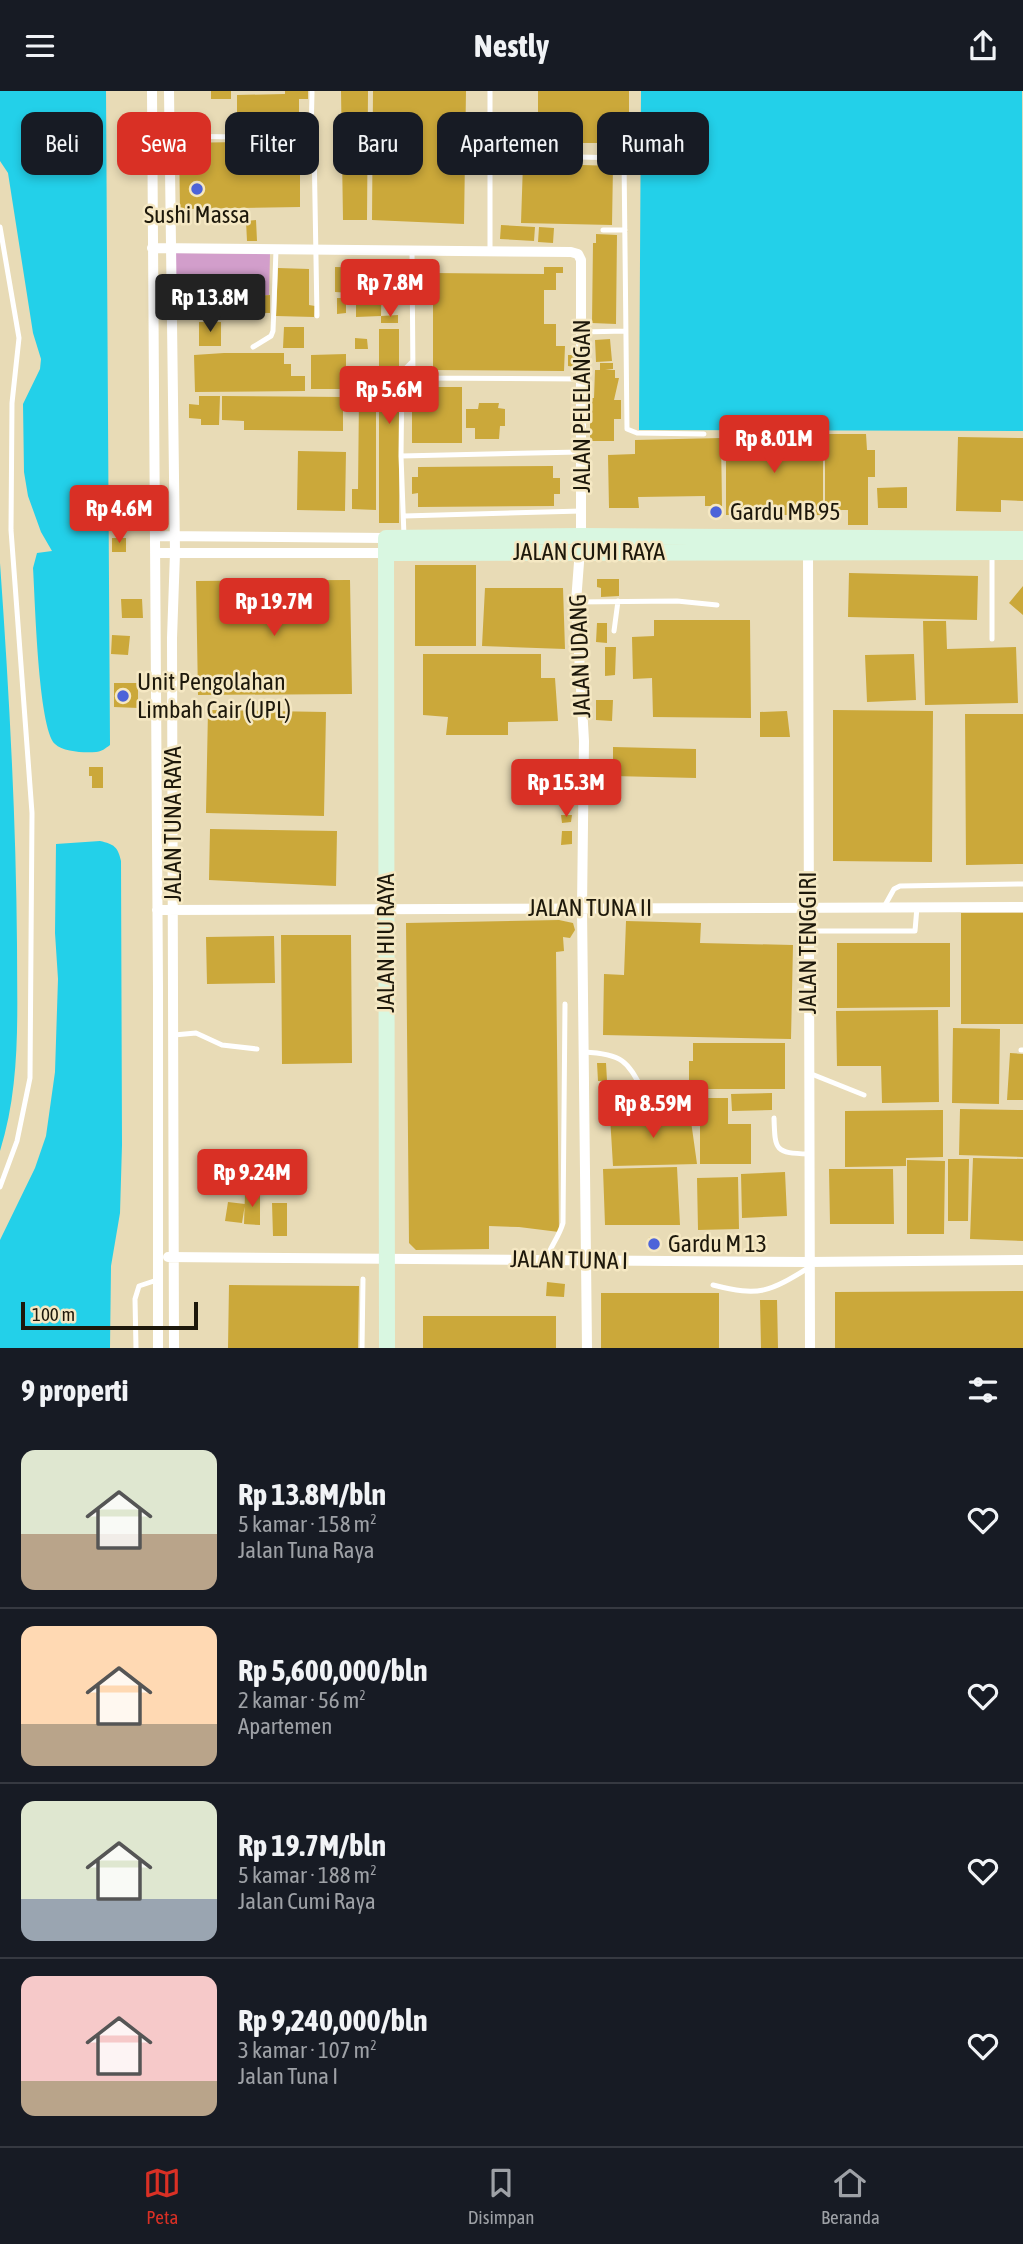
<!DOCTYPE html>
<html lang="id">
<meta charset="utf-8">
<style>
:root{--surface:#171b24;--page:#242831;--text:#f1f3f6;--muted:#9ea1a6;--line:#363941;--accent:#d93025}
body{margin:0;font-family:"Asap Condensed",sans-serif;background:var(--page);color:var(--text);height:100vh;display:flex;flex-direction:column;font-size:26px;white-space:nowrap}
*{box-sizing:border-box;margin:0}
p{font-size:23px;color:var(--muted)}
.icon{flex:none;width:38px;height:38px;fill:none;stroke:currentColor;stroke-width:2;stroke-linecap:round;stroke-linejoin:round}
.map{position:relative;height:1257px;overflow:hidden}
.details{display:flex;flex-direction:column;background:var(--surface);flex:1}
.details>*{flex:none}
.guide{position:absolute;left:21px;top:21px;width:982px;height:63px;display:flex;gap:14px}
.scale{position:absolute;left:21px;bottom:18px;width:177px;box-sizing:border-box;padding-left:7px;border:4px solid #1d180b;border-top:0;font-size:19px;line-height:24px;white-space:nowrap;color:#1d180b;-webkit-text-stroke:5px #f5e8c3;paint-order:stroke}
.price{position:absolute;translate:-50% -60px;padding:0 16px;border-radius:7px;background:var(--accent);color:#fff;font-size:23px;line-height:46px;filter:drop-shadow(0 2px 4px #0008)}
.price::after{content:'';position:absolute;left:50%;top:42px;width:21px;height:16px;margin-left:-10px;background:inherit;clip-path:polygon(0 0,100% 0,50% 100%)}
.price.active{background:#222;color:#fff}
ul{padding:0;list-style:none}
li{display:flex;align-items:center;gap:21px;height:175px;padding:0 21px}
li+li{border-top:2px solid var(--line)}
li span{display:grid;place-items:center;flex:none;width:196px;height:140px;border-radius:14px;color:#555}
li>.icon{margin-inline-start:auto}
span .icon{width:84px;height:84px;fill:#fffc;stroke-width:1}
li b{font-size:30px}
h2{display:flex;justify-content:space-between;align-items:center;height:84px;padding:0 21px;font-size:30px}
.tag{padding:0 24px;border-radius:14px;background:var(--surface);box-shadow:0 4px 10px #0003;font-size:24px;line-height:63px}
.tag.active{background:var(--accent);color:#fff}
header{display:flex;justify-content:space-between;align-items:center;height:91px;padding:0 21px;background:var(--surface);font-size:32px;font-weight:700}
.menu{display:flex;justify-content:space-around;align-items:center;height:98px;border-top:2px solid var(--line);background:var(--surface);font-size:19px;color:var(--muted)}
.menu a{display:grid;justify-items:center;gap:4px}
.menu .active{color:var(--accent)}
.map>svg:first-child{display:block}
.green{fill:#d29ecb}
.water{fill:#23d0e9}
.building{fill:#cba83a}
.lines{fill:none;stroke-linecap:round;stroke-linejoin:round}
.lane{stroke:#fff;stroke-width:5}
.street{stroke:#fff;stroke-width:10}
.secondary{stroke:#d9f7e1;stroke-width:16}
.poi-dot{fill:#4d64d9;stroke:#f5e8c3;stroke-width:2.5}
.labels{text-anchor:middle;stroke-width:5;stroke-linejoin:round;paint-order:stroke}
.poi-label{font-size:24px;fill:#1d180b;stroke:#f5e8c3;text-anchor:start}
.street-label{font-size:24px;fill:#1d180b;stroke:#f5e8c3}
</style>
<header><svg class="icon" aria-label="menu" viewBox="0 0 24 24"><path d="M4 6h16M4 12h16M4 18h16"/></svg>Nestly<svg class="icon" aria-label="share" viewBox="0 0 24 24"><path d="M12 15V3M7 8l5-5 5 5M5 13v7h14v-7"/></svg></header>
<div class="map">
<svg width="1023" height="1257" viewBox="0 0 1023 1257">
<rect width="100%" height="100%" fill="#e8dbb6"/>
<path class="green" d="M174,162l96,1 -1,41h-18v-11l-17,-1 -1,12h-33v19h-27z"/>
<path class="water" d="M0,0h106l4,654c-4,3 -9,7 -14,7 -11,1 -33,0 -41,-8 -17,-16 -20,-147 -22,-176l4,-15 15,-2 -11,-19 -13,-36 -4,-24 -1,-68 17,-35 1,-10 -8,-26 -25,-160 -8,-12z
M641,0h381l1,340 -384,-1z
M0,472c9,127 16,254 17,382 0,70 4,139 -17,206z
M100,750c14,3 18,6 21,20l1,284 -2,68 -9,53 -1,82h-110v-108l35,-72 11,-32 9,-64 3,-93 -3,-46 1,-89z"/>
<path class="building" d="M211,0h20v8h-20z
M285,0h23v8h-9v19h-62v-23l48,-1z
M341,0h27l-1,129h-24z
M373,0h93l-2,133 -92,-4z
M538,0h91v42h-20v10h-48v-10l-23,1z
M300,50v66l-120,2 -1,-66z
M523,72l90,3 -1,59 -91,-2z
M256,129l1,21h-10l-1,-20z
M501,134l34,2 -1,14 -34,-2z
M539,136l15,1 -1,15 -15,-1z
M596,143l21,1 -1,89 -24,-1 1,-80h3z
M335,176l47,1 -1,48 -25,1v-19l-5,-1v-4l-16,-1z
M544,176h19v6h-7v17h-12v34h12v22h9l-1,25 -131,-1v-97l111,1z
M278,177l31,1v36l6,1 -1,11 -38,-1z
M234,193l17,1 1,11 18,-1v18l-70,-1 1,-16 32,1z
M337,207h9v15l-9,1z
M398,224v8h-17v-7z
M199,231h22v24h-22z
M284,236h20v21h-21z
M379,238h20v194h-20z
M355,247l12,1 1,10h-13z
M610,248l2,22 -16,1 -1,-22z
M224,262h60v11h7v12h14v15l-110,1 -1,-37z
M346,263v35h-35v-34z
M568,264h9l-1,12 -8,-1z
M600,272h13v6l-8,1h10v8h4l-5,22h7v19h-7v22h-24v-43h4l1,-28h5z
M412,296h50v56h-50z
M199,305h21l-1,29h-18v-6l-12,-1v-14l10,1z
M222,305l121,1v34l-99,-1v-9l-22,-1z
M359,306h17v113l-24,-1v-20h6z
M479,312h20l-1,5 7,1v17h-5l-1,13h-24v-11h-9v-19h12z
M825,343h41l1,16h8v27h-7v48h-20v-15h-23z
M726,344h97v80h-97z
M958,346l65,1v63l-22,-1v12l-45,-1z
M721,347l1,68h-17v-10l-67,1 1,11h-30l-1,-53 27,-1v-14z
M298,360l48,1 -1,59 -48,-1z
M553,375v12h7v16h-6v12l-136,1v-14l-6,1v-17h6v-10z
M907,396v21h-29l-1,-20z
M112,447h14v14h-14z
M415,474h61v81h-61z
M849,482l129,3 -1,44 -129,-3z
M597,488h22v17l-18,1v-9l-4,-1z
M350,489l2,114 -154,1 -2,-114z
M1023,495v29l-14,-12z
M485,497h78l2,61 -83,-3z
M121,508h21l1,19h-21z
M654,529h96l1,98 -98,-1 -1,-39 -19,1 -1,-42 22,-1z
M923,530h23l1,28 69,-2 2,56 -93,2z
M597,532h10v20l-11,-1z
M112,544l18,1 -2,19 -17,-1z
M605,556h11l-1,28 -10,1z
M423,563h118v24h14l3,43 -50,1v13h-62l2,-18 -25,-2z
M914,563l2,46 -49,2 -2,-47z
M114,592h24v25l-24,-1z
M596,609h17l-1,21 -16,-1z
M208,619l118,2 -2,104 -118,-3z
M833,619l100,1 -1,151 -99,-1z
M787,620l3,26h-30v-25z
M965,623h58v150l-57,1z
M613,656l83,2v29l-83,-2z
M562,670l10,1v46h-10z
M89,676h14v21h-11v-12h-3z
M561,724h11l-1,7 -9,1z
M210,738l127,2 -1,55 -127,-6z
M562,740h10v13l-11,1z
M961,822h62v111h-62z
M559,829l14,3 2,7 -5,8 -7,-1 1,14 -8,1 3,280 -40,-5 -30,-1v23l-73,1 -7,-7 -3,-320z
M626,830l75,2 -1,20 93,2 -2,94 -188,-4 1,-61 20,1z
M281,844h70l1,128 -70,1z
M274,845l1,47 -68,1 -1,-47z
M837,852h113v64l-113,1z
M938,919l1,92 -57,1 -1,-37h-44l-1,-55z
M953,937l47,1 -1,75 -47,-1z
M693,952h92v46h-92v-8h-4v-20h4z
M1010,962l13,1v46h-16z
M597,972h9l1,18h-9z
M683,1000h13l1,14h-13z
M772,1002v17l-40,1 -1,-17z
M700,1007h28v26h23v40h-51z
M960,1018l63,1v47l-64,-2z
M943,1019v47l-37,1v8l-61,1v-56z
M690,1023l7,50 -84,2 -3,-50z
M973,1067l50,1v82l-53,-2z
M948,1068h21l-1,62h-20z
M907,1069l38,1 -1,73h-37z
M677,1076l3,58h-75l-2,-56z
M829,1078h64l1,55h-64z
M785,1081l2,44 -45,2 -1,-44z
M738,1086l1,52 -41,1 -1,-52z
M245,1103h15v31l-16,-1z
M228,1111l17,2 -3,19 -17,-2z
M272,1112h15v33h-14z
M649,1146l10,1 -1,12 -10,-1z
M547,1191l18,2 -1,13 -18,-1z
M229,1194l130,1 -1,62h-130z
M1023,1200v57h-188v-56z
M601,1202h118v55h-118z
M760,1209h17l1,48h-17z
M423,1225h133v32h-133z"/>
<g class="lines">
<path class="lane" d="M312,1l-1,46 3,6 3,172
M170,45l141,2
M491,64l133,3 3,271 10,4 67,1
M0,136l19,111 -7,65 -1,127 21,283 -2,265 -13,63 -17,46
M603,139h22
M412,160l1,127 169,1
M490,161v-161
M582,241l43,-1
M253,256l18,-11 2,-5 3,-81
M401,365l179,-4
M404,425l177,-5
M404,445l-3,-80 1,-84 10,-10
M992,465v83
M576,511l101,-1 40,4
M614,540l4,-30
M884,816l10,-18 6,-3 123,-2
M809,840h106l2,-24
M174,944l22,-2 26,12 35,4
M1021,959h2
M584,961c44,2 44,12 64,48
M809,982l55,22
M774,1027c1,33 1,35 35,36
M546,1169c4,-13 13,-23 17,-37l2,-219
M713,1194c47,12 56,7 97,-18
M136,1257l-1,-49 4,-13 18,-6
M362,1257l1,-69"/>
<path class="street" d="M152,0l6,896v361
M169,0l6,462 -3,85 2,710
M152,157l419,4 7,2 3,6v276l-5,66 8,139 -2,167 5,440
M155,445l231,2
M808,455l2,802
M155,462h231
M157,819l866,-3
M168,1166l641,5 214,-2"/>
<path class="secondary" d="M386,462l637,-1
M387,1257l-1,-810 195,-2 442,3"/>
</g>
<g class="poi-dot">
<circle cx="197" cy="98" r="7"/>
<circle cx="716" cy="421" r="7"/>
<circle cx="123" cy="605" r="7"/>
<circle cx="654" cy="1153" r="7"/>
</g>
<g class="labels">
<g class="poi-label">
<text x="197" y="132" text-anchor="middle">Sushi Massa</text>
<text x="730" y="429">Gardu MB 95</text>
<text x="137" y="599">Unit Pengolahan<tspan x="137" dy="28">Limbah Cair (UPL)</tspan></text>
<text x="668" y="1161">Gardu M 13</text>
</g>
<g class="street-label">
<text transform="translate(582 315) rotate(-90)" y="8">JALAN PELELANGAN</text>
<text x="589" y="469">JALAN CUMI RAYA</text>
<text transform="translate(580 565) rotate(-92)" y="8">JALAN UDANG</text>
<text transform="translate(173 733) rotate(-90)" y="8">JALAN TUNA RAYA</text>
<text x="590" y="825">JALAN TUNA II</text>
<text transform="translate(386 852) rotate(-90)" y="8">JALAN HIU RAYA</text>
<text transform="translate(808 852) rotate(-90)" y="8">JALAN TENGGIRI</text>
<text transform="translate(569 1169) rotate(1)" y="8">JALAN TUNA I</text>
</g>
</g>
</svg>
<div class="scale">100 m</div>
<b class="price" style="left:390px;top:228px">Rp 7.8M</b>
<b class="price active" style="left:210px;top:243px">Rp 13.8M</b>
<b class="price" style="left:389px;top:335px">Rp 5.6M</b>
<b class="price" style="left:774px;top:384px">Rp 8.01M</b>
<b class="price" style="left:119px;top:454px">Rp 4.6M</b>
<b class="price" style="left:274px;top:547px">Rp 19.7M</b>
<b class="price" style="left:566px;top:728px">Rp 15.3M</b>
<b class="price" style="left:653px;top:1049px">Rp 8.59M</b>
<b class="price" style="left:252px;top:1118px">Rp 9.24M</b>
<div class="guide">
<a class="tag">Beli</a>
<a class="tag active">Sewa</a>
<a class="tag">Filter</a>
<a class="tag">Baru</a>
<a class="tag">Apartemen</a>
<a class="tag">Rumah</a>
</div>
</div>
<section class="details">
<h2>9 properti<svg class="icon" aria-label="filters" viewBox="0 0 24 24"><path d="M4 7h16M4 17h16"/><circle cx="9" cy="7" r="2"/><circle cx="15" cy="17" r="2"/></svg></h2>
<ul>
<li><span style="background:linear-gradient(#dfe7d0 60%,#b9a48a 0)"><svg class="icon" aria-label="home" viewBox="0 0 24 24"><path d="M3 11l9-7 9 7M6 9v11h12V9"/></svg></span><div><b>Rp 13.8M/bln</b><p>5 kamar · 158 m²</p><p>Jalan Tuna Raya</p></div><svg class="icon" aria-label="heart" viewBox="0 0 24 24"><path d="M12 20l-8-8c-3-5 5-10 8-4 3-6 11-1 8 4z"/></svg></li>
<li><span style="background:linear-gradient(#ffd9b3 70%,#b9a48a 0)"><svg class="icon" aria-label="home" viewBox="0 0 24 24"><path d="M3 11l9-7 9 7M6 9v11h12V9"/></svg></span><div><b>Rp 5,600,000/bln</b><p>2 kamar · 56 m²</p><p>Apartemen</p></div><svg class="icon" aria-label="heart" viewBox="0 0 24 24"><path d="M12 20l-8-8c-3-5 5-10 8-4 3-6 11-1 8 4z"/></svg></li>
<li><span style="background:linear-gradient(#dfe7d0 70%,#9aa5b1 0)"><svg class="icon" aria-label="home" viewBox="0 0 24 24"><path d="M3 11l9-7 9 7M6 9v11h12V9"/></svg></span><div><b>Rp 19.7M/bln</b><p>5 kamar · 188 m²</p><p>Jalan Cumi Raya</p></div><svg class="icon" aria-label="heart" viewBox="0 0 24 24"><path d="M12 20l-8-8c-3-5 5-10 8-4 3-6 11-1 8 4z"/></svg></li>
<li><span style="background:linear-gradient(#f6c9c9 75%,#b9a48a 0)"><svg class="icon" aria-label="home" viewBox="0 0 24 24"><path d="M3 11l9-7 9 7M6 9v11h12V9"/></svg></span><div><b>Rp 9,240,000/bln</b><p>3 kamar · 107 m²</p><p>Jalan Tuna I</p></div><svg class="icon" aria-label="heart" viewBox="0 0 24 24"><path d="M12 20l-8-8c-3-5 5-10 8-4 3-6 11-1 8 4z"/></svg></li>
</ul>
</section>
<nav class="menu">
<a class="active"><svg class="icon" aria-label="map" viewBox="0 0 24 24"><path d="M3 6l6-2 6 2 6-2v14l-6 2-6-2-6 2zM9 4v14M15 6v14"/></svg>Peta</a>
<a><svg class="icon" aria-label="saved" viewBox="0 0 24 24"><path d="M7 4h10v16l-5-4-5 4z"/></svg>Disimpan</a>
<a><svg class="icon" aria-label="home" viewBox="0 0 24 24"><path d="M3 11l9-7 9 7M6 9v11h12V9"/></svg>Beranda</a>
</nav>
